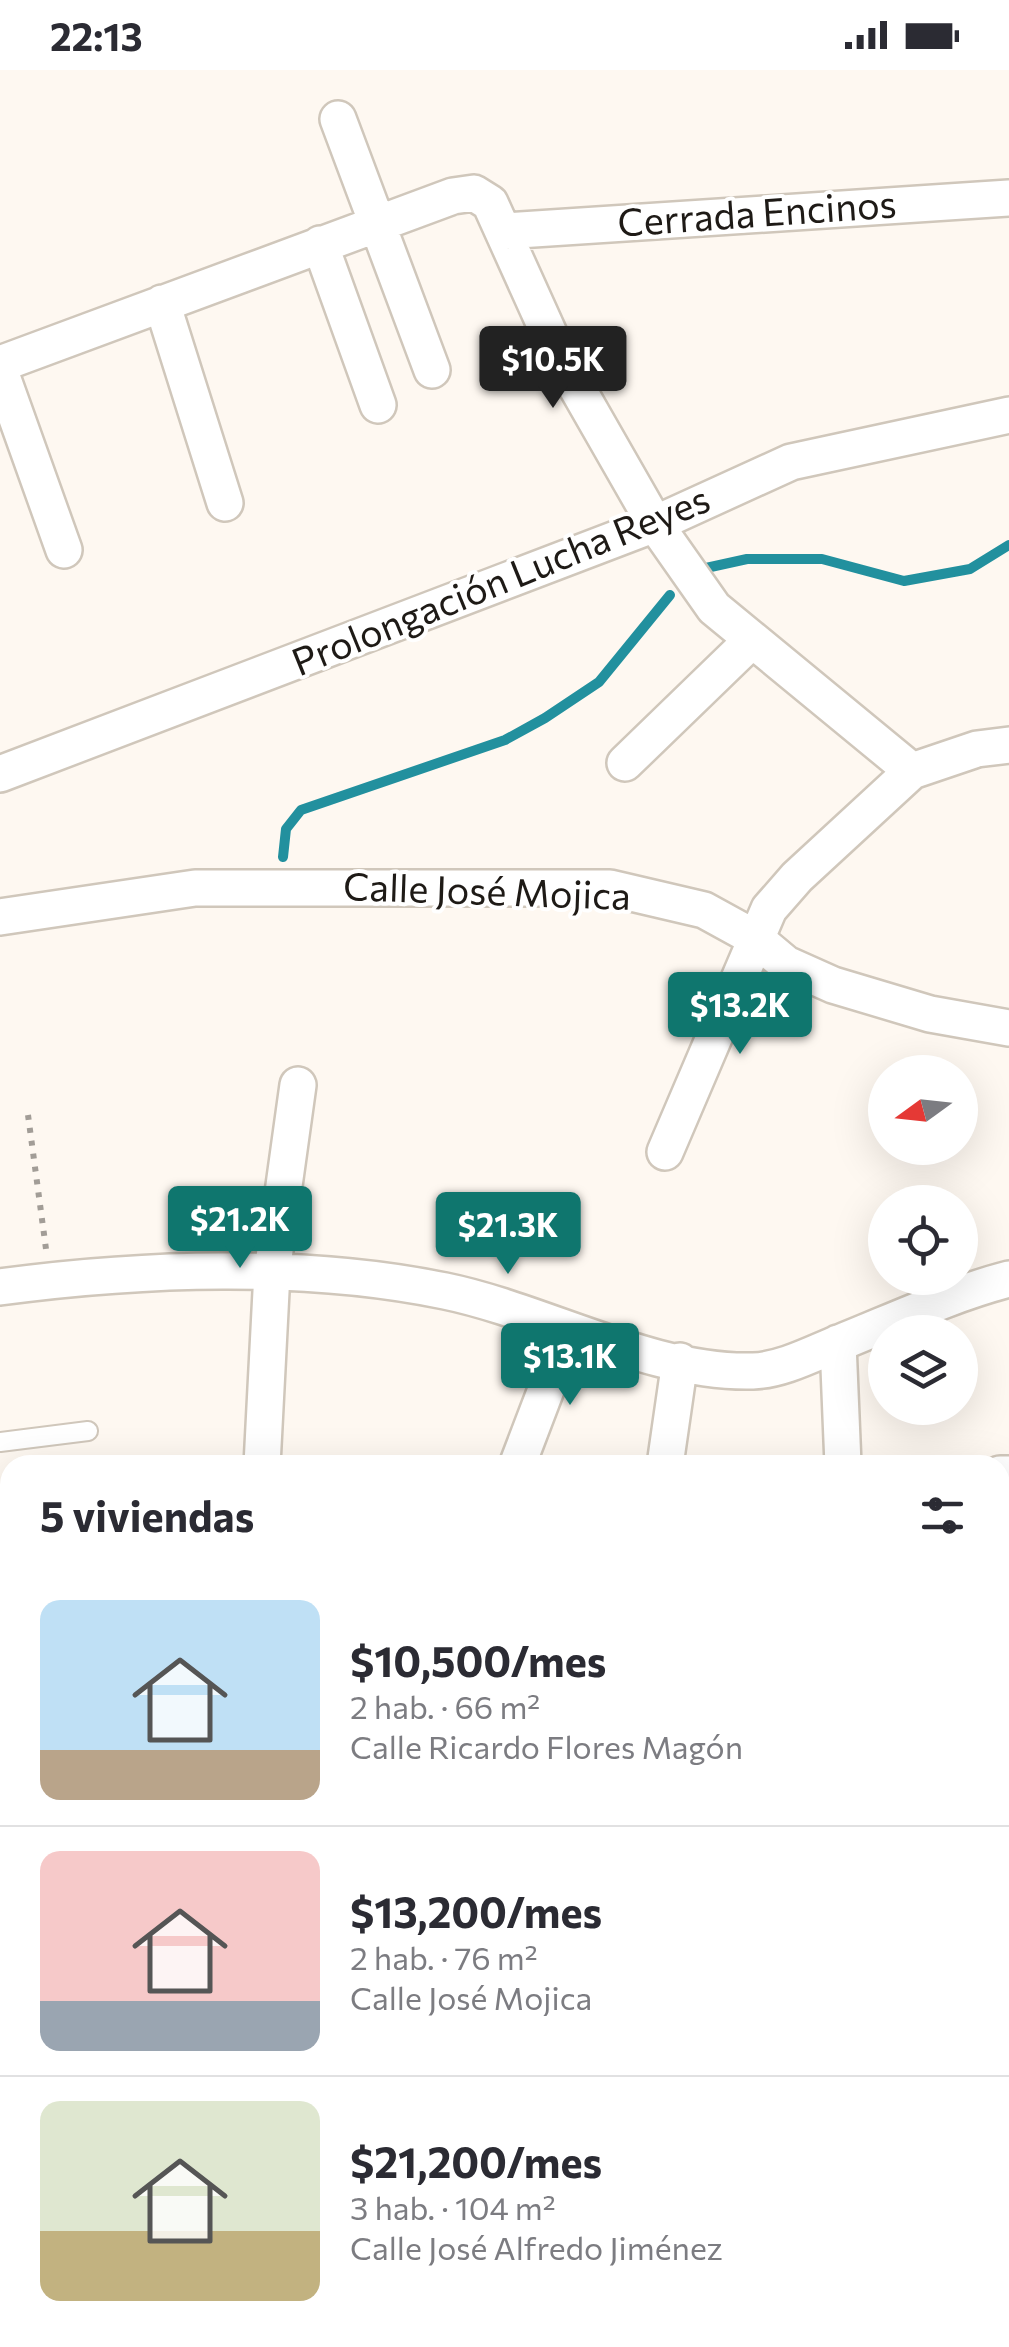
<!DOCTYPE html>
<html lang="es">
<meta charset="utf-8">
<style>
:root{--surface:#fff;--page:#f7f7f7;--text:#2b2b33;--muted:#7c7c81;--line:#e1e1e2;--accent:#0f766e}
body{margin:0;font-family:Commissioner,sans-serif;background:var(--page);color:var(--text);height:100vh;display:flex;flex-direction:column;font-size:38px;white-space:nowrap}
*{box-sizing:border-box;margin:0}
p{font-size:32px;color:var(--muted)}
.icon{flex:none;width:55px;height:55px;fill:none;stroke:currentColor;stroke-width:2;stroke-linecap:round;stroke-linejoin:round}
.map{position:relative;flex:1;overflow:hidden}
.sheet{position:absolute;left:0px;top:1385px;width:1010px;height:892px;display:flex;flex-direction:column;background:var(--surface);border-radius:30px 30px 0 0;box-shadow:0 10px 40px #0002}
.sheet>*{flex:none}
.needle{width:65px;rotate:255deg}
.tools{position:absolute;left:868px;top:985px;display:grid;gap:20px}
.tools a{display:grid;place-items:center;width:110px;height:110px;border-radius:50%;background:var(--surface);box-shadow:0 10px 40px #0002;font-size:50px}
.price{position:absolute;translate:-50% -85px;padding:0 22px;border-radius:10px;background:var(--accent);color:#fff;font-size:32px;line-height:65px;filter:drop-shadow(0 2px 5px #0008)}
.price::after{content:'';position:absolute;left:50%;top:60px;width:30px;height:22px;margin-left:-15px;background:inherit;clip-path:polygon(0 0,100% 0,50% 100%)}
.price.on{background:#222;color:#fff}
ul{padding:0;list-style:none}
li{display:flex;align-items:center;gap:30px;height:250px;padding:0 40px}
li+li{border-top:2px solid var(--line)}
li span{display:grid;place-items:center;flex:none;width:280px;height:200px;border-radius:20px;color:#555}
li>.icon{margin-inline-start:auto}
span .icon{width:120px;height:120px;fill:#fffc;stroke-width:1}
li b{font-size:42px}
h2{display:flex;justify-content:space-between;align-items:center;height:120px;padding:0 40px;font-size:42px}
.status{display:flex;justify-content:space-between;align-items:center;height:70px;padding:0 50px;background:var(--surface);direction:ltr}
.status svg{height:28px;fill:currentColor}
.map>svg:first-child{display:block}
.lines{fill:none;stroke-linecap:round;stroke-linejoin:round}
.stream{stroke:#22909e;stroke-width:10}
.lane-casing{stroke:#d0c7bb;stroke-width:22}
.street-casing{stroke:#d0c7bb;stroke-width:40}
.secondary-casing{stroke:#d0c7bb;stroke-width:52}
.path{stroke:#a29d97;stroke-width:6;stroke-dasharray:5 8;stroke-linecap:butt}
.lane{stroke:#fff;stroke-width:18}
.street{stroke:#fff;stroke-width:35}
.secondary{stroke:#fff;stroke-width:48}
.labels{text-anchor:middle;stroke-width:8;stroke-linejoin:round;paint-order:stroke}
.street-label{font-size:38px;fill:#1e1a16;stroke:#fff}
</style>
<div class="status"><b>22:13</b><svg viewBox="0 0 49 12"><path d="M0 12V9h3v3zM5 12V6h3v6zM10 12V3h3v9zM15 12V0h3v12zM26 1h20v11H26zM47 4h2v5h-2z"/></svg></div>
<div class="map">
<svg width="1009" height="2277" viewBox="0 0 1009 2277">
<rect width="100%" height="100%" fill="#fef8f1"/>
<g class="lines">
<path class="stream" d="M706,498l41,-9h75l82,22 66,-12 39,-24
M283,787l3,-28 15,-19 204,-70 40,-22 54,-36 71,-87"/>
<g class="lane-casing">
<path id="lane" d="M0,1372l88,-11
M1000,2186h9"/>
</g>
<g class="street-casing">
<path id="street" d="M338,49l94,251
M505,161l504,-33
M320,174l58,161
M162,233l63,200
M0,294l453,-168 21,-3 16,10 70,155 95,166 59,84 198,163 -115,106 -28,32 -104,243
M0,301l64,179
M625,693l127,-123
M912,701l65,-22 32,-4
M0,704l655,-250 136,-62 218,-47
M0,847l195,-29h415l94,22 51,28 31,26 47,21 97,29 79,14
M0,1217c142,-19 304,-25 445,4 98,20 207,83 308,80 29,-1 59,-17 86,-28 55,-22 112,-49 170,-64
M838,1273l5,122
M518,1393l50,-131
M262,1395l10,-193 26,-187
M665,1395l15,-104
M1000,1404h9
M1000,1622l9,71
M456,2268l1,9
M538,2268l70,9
M92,2277v-9
M336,2277l44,-9"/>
</g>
<g class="secondary-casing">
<path id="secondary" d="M0,1707l10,-1
M1000,1717h9"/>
</g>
<path class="path" d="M28,1045l18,134
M253,2268l1,9
M654,2277l1,-9"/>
<use href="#lane" class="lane"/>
<use href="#street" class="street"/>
<use href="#secondary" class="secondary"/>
</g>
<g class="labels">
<g class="street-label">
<text transform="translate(757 144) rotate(-4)" y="13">Cerrada Encinos</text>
<text transform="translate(501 511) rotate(-22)" y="13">Prolongación Lucha Reyes</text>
<text transform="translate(487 822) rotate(2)" y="13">Calle José Mojica</text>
</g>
</g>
</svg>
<div class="tools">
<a><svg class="needle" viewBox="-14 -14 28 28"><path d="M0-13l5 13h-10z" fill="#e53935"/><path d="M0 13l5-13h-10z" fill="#7c7c81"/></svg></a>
<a><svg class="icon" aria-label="locate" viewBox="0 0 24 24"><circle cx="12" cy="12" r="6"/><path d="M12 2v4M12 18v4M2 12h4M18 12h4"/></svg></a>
<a><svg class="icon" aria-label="layers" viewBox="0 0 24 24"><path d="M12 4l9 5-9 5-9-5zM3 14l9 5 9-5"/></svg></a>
</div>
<b class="price on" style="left:553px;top:341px">$10.5K</b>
<b class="price" style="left:740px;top:987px">$13.2K</b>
<b class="price" style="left:240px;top:1201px">$21.2K</b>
<b class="price" style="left:508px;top:1207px">$21.3K</b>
<b class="price" style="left:570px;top:1338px">$13.1K</b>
<section class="sheet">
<h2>5 viviendas<svg class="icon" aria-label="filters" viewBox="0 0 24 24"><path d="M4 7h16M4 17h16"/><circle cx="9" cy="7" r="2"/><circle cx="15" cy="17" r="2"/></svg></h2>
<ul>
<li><span style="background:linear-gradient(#bfe0f5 75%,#b9a48a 0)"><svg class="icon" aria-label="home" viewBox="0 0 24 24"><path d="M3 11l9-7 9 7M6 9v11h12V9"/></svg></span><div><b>$10,500/mes</b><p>2 hab. · 66 m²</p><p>Calle Ricardo Flores Magón</p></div></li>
<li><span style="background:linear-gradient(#f6c9c9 75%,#9aa5b1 0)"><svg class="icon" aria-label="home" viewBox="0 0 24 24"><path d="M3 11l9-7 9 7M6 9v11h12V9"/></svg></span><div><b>$13,200/mes</b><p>2 hab. · 76 m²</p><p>Calle José Mojica</p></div></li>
<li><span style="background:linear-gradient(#dfe7d0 65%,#c2b280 0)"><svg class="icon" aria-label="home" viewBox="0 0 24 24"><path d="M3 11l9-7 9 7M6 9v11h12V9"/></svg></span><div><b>$21,200/mes</b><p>3 hab. · 104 m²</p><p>Calle José Alfredo Jiménez</p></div></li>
</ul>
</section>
</div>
